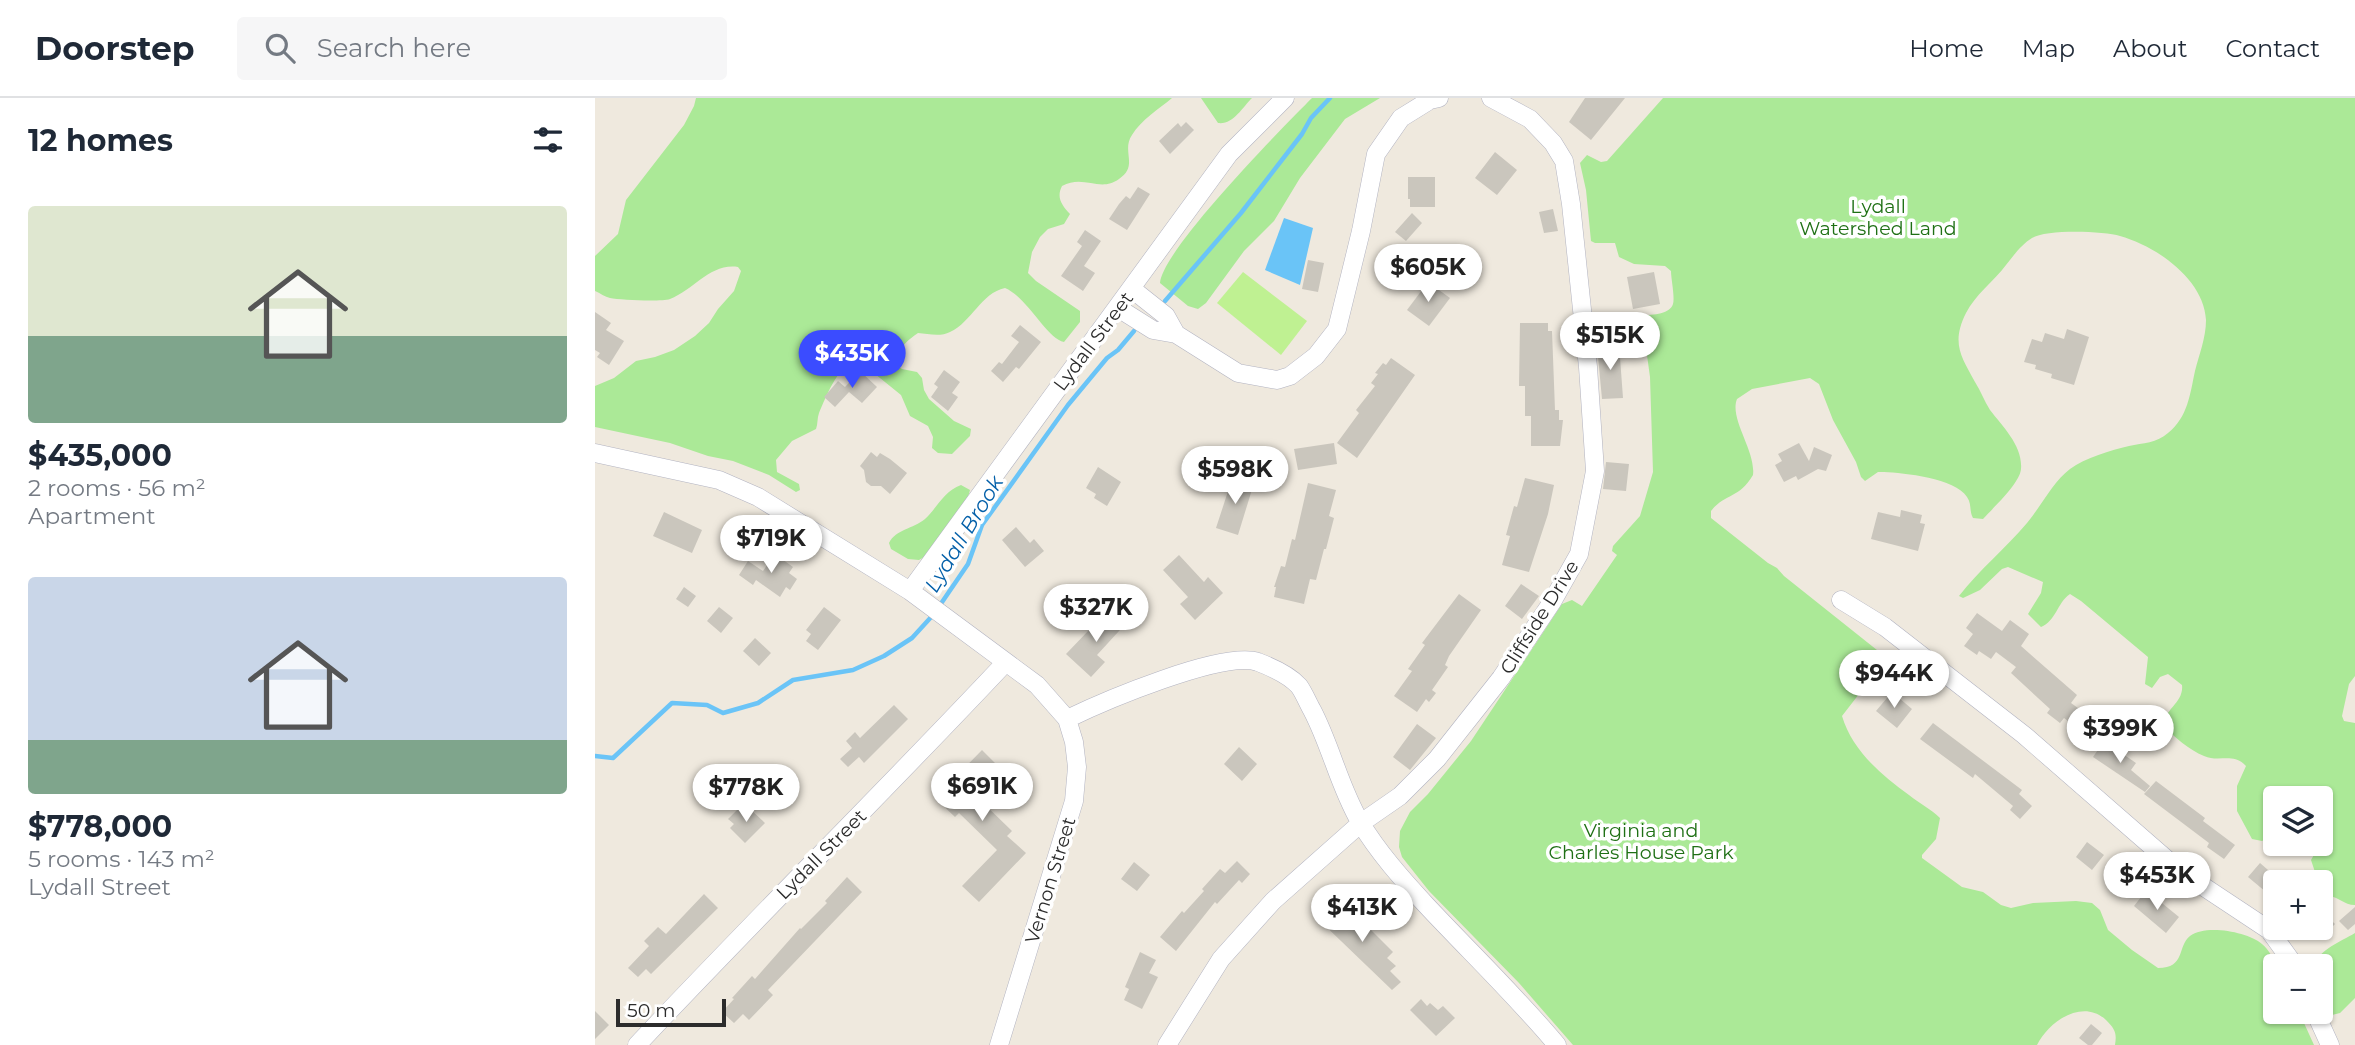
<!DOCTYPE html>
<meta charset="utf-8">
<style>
:root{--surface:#fff;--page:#f6f6f7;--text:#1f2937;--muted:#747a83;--line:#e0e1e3;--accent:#3b4cff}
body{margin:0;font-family:Montserrat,sans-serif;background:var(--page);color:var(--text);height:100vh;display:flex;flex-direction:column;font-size:26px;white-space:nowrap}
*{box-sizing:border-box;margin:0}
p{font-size:23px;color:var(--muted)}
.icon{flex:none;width:38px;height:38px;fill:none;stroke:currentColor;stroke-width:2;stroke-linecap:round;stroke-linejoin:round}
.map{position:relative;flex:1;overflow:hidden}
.drawer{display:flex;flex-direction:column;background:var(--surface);width:595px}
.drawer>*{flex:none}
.tools{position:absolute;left:1668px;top:688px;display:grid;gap:14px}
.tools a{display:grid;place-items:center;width:70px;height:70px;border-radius:7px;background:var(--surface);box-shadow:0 2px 5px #0004;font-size:35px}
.scale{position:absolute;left:21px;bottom:18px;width:110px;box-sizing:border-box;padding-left:7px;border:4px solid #2c2c2c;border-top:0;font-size:19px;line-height:24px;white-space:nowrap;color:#2c2c2c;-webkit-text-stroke:5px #fff;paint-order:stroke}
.price{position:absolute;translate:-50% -60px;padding:0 16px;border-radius:24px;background:#fff;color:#222;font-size:23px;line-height:46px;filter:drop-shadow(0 2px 4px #0008)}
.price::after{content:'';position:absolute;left:50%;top:42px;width:21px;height:16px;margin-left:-10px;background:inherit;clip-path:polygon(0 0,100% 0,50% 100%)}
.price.on{background:var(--accent);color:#fff}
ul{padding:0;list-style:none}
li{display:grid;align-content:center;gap:14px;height:371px;padding:0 28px}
li span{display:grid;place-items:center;height:217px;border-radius:7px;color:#555}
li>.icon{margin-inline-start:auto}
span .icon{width:126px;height:126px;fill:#fffc;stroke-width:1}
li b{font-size:30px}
h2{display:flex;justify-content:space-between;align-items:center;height:84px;padding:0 28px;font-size:30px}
header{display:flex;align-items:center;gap:42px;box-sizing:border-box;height:98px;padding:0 35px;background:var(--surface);border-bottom:2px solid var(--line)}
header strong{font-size:33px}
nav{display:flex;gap:38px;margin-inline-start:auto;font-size:24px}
.search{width:490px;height:63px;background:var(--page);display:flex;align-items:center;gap:18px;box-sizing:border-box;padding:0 24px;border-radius:7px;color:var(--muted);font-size:26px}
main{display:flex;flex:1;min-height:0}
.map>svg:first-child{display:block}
.green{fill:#abe997}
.pitch{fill:#bff192}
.water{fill:#6ac4f7}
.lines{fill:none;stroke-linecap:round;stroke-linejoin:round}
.stream{stroke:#6ac4f7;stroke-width:4.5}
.building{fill:#cac6bd}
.minor-casing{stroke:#b2b3c1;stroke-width:19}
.minor{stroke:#fff;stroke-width:18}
.labels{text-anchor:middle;stroke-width:7;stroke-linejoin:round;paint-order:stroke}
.park-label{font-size:19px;fill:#1f7015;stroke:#fff}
.street-label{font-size:19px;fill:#2c2c2c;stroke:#fff}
.water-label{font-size:21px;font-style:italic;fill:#0460a9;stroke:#fff}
</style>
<header>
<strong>Doorstep</strong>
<div class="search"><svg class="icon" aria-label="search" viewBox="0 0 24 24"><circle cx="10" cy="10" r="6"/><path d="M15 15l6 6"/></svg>Search here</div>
<nav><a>Home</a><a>Map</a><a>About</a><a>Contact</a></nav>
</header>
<main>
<section class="drawer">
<h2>12 homes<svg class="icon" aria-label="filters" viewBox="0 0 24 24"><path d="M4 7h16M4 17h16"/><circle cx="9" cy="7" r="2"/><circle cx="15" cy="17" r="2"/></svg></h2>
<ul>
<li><span style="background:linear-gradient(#dfe7d0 60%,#7fa58c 0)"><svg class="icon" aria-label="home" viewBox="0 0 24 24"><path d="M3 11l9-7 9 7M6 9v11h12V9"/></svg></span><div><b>$435,000</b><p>2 rooms · 56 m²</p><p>Apartment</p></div></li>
<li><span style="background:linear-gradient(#c9d6e8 75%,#7fa58c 0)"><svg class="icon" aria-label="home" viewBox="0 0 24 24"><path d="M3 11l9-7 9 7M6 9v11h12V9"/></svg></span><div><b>$778,000</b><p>5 rooms · 143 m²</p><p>Lydall Street</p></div></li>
</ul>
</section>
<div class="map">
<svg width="1760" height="947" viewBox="0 0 1760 947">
<rect width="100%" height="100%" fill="#efe9de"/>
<path class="green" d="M101,0h476c-13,11 -31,22 -40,37 -11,16 7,31 -13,44 -19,14 -35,-5 -57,7 -6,12 0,19 8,28l-6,10 -16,5 -8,8 -8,15 -4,21 8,8 44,30v11l-16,20c-17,-3 -37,-45 -59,-54 -24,5 -33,34 -55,44 -9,5 -22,2 -32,1 -10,7 -25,19 -22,32l6,4 15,3 5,6 2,12 5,9 25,22 17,8 -1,7 -18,18 -14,-1 -6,-5 1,-11 -5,-11 -18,-10 -9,-21 -42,-34c-19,-1 -33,36 -40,52 -2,5 -1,11 -3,16l-24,12 -16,19 1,12 22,12 1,6 -4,2 -27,-17 -36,-14 -25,-5 -38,-13 -75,-16v-41l19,-8 22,-17 19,-4 19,-7 21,-14 14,-13 9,-14 16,-18 7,-20 -3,-4c-28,-4 -44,23 -68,32 -9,3 -50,1 -60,-1 -5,-1 -10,-5 -15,-7v-35l23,-22 8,-34 58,-75 10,-19z
M606,0h51c-10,10 -19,27 -34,25z
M717,0h68l-35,21 -45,59 -26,43 -30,30 -38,52 -8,6 -10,-3 -28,-23c2,-33 124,-157 152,-185z
M1068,0h692v578l-6,8 -7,32 2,5 11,2v182c-14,0 -18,-13 -34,-7v-16h-7l1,-10 -4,-12 4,-7 -2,-9h8v-46h-46v36l-13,7 -10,-2 -15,-28v-25l9,-20c-13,-14 -27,-3 -42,-10 -15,-6 -29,-19 -41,-30 1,-17 21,-23 19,-41l-14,-11 -8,3 -8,11 -7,-4 3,-27 -67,-56 -11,-7c-13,9 -14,27 -29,33l-13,-13 13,-21 2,-11 -35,-15 -6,2 -22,21 -17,8 -4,-2c20,-26 47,-48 68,-73 15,-18 25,-40 43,-54 15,-11 41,-19 59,-23 14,-3 28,-3 39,-13 20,-16 22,-39 27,-62 4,-16 11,-33 11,-51 -2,-41 -50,-74 -86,-84 -16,-5 -74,-7 -88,2 -10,6 -19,18 -26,27 -12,16 -31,30 -40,48 -15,30 -5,43 9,69 6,9 9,19 15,28 13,17 33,36 31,59 -1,14 -28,39 -38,50l-10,-1c-4,-7 -1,-14 -6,-21 -12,-19 -63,-24 -83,-25h-6l-13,9 -4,-4 -5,-15 -23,-42 -14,-36 -9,-6 -58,11 -15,10c-8,20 19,52 16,76 -14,24 -28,18 -42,36v7l57,45 9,5 7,8 103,82 -45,58c10,34 39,59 67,79 10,8 22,14 31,23l-4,21 -14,16v3l40,29 21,5 18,13 10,3 22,-5 43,-2 16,2 8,7 8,20 24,20 26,18c28,0 19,-22 32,-32 16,-12 58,-4 72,8 7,6 11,14 15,22h-2v46h24l15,33h-199c2,-12 0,-16 -9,-25 -23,-22 -57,1 -69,25h-464l-54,-62 -90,-92 -27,-34 -3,-10 1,-16 10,-19 18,-18 43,-53 91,-137 10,-4 10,6 35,-51 -5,-4 1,-5 27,-30 13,-44 -3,-95 -4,-29 -4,-9c-16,-4 -29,4 -43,1l1,-24c14,-5 67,7 73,-12 2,-7 -2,-25 -2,-33l-6,-5 -31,-2 -15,-7 -4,-14h-20l-4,-2 -5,-51 -6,-27 7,-8 14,7 6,-1z
M366,387l9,5 -2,7 -42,59 -7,4 -11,-1 -17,-10 -2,-6c7,-14 24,-14 36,-24 12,-11 19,-28 36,-34z
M1760,835v65l-15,15 -8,2 -11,-22v-27h-8c7,-17 27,-24 42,-33z"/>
<path class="pitch" d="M648,174l64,49 -26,34 -64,-52z"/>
<path class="water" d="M689,120l29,10 -13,57 -35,-15z"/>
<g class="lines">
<path class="stream" d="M570,203l76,-88 61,-79 9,-16 19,-20
M343,510l30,-44 14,-39 86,-120 39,-47 11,-8 16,-19
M0,658l18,2 59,-55 35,2 16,8 35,-10 35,-23 60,-10 31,-14 28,-18 21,-23"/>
</g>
<path class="building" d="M990,0h40l-34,42 -22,-18z
M591,24l8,8 -24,24 -11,-13 19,-18 3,4z
M900,54l22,18 -20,25 -22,-17z
M813,79h27v30h-25v-8h-2z
M543,89l12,7 -23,36 -18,-11 10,-15 7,-8 4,3z
M958,111l5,22 -14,2 -5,-21z
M817,115l10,10 -16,18 -11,-9z
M490,132l16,11 -17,25 11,7 -12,18 -22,-15 21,-30 -5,-4z
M817,158l18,14 -7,9 -18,-14z
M713,162l16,3 -6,29 -16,-3z
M1059,174l6,32 -27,5 -6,-32z
M833,184l22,16 -21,28 -22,-16z
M0,214l16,11 -5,7 18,11 -15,24 -12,-8 3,-4 -5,-3z
M925,225h28v8h4l3,79h4v10h4l-3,26h-29v-30h-6v-30h-6z
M425,227l21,17 -22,27 -3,-2 -13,15 -12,-11 8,-9 3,2 17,-22 -8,-6z
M1472,231l22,8 -15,48 -23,-7 1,-4 -17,-5 1,-4 -12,-3 8,-23 10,3 3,-9 19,6z
M1024,246l4,54 -21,1 -5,-53z
M796,260l24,17 -58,83 -20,-15 22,-30 -3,-3 19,-24 -4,-3 7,-9 -3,-1 8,-10 3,2z
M349,272l16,12 -8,11 6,4 -10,14 -17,-14 7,-10 -4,-3z
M265,273l17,16 -15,16 -13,-11 -14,15 -11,-10 14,-16 7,6z
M739,345l3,21 -39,6 -4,-21z
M1204,345l10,18 5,-14 18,8 -6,16 -8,-2 -20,11 -2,-4 -12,6 -9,-17 7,-4 -4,-7z
M276,354l6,5 3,-4 10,6 17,14 -17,21 -9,-8h-10l-5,-4 -2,-12 -4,-4z
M1011,364l23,2 -3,27 -23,-2z
M503,369l23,15 -14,24 -13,-8 2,-4 -10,-6z
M638,378l21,7 -16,52 -22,-7z
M930,380l29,7 -6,29 -19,58 -27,-7 8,-29 -4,-1 8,-29 3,1z
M713,385l28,7 -7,26 5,2 -8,31h-2l-8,31 -6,-1 -6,25 -30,-7 2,-10h-2l7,-21 4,1 7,-28 3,1z
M1306,412l21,5 -2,8 5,1 -7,27 -47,-12 7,-27 22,5z
M69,414l38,18 -10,23 -39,-17z
M421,429l14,16 4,-4 10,12 -19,16 -23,-27z
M180,456l18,13 -4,6 8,6 -7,11 -4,-3 -6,10 -24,-17 -3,5 -14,-10 9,-14 15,10z
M584,457l25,27 4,-5 15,16 -28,27 -15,-16 8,-7 -25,-27z
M926,486l18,12 -17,23 -17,-13z
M89,489l12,9 -8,11 -12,-8z
M864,496l22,16 -32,46 -4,9 3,2 -16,23 4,3 -7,9 -3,-3 -9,13 -23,-16 18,-25 -4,-2 17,-24 -3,-2z
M124,509l14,11 -12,15 -14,-12z
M229,509l17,13 -23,30 -12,-9 5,-7 -5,-4z
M525,511l10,10 -33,36 8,7 -14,15 -25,-23 23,-24 5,5z
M1382,515l25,18 8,-11 19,14 -8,12 56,49 -6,8 11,8 -10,13 -8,-6 -4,5 -13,-10 3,-4 -39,-36 5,-6 -20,-15 -5,7 -12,-8 -2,4 -13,-9 9,-12 -7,-6z
M160,540l16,15 -12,13 -16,-15z
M1297,594l20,17 -15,19 -21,-17z
M299,607l14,14 -44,44 -5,-6 -11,10 -8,-8 12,-11 -6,-7 9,-9 5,6z
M1338,625l89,67 -3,4 13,12 -12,13 -10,-9 3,-4 -38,-32 -2,4 -53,-39z
M822,626l19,14 -26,32 -17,-13z
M1509,643l32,22 -5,7 19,16 -5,6 -52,-35z
M644,649l18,17 -15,17 -18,-17z
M387,652l19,19 -25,27 36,35 -5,5 19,17 -47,49 -17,-16 35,-36 -38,-37 -4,4 -20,-19z
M1561,683l49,37 -2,3 32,24 -11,14 -17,-12 2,-4 -65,-49z
M144,710l6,6 5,-5 15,14 -20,20 -15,-15 4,-4 -6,-5z
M1492,744l17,13 -12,15 -16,-13z
M642,763l13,13 -8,9 -3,-3 -22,24 -2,-2 -39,49 -16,-14 22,-26 2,2 20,-22 -2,-2 18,-20 5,4z
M539,764l16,13 -13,16 -16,-12z
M1665,765l15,13v5l-9,11 -18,-15z
M252,779l15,15 -94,98 5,5 -24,25 -6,-6 -9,9 -12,-11 12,-13 -2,-1 20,-22 3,3 45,-51 1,1 26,-26 -2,-2z
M1550,794l10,9 2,-2 22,18 -13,16 -32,-27z
M109,796l14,14 -67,66 -5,-5 -8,8 -10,-9 21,-22 -5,-5 14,-14 8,7z
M732,808l11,10 5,-5 13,10 3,-3 34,34 -6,6 9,8 -6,5 11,11 -9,8 -76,-73z
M1760,809v17l-7,6 -9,-9z
M1726,812l14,14 -14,14z
M545,854l16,8 -7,13 9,4 -16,32 -18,-9 5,-11 -4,-2z
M826,901l6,7 3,-3 8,7 5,-4 12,12 -19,18 -26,-26z
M0,913l14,14 -14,14z
M1496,926l11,9 -10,12h-4l-9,-7z"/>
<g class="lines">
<g class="minor-casing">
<path id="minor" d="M537,191l34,27 10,18
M523,210l35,22 23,4 62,39 39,7 13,-4 26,-20 21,-27 24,-98 15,-77 25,-36 29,-18 9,-2
M0,355l124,27 39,17 152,94 127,94 30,34 7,23 3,25 -3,34 -75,244
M315,493l319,-437 56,-56
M1246,502l44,27 139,108 156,136 89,59 26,36
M472,621c35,-17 156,-69 191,-57 13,5 32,14 41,24 5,7 9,17 13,24 19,36 27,76 48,112 18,30 42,57 66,83 44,47 90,91 131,140
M1720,914l15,33
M42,947c121,-129 247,-253 368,-382
M572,947l54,-86 52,-58 88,-78 39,-27 37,-37 64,-81 51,-76 27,-48 16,-83 -7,-104 -17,-163 -7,-43 -11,-18 -23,-24 -39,-21"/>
</g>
<use href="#minor" class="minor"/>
</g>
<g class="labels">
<g class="park-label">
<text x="1283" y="115">Lydall<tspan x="1283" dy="22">Watershed Land</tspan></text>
<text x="1046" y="739">Virginia and<tspan x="1046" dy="22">Charles House Park</tspan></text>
</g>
<g class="street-label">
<text transform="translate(498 243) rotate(-53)" y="7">Lydall Street</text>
<text transform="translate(944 519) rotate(-58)" y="7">Cliffside Drive</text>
<text transform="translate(226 756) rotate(-45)" y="7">Lydall Street</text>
<text transform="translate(455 782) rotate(-73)" y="7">Vernon Street</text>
</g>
<g class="water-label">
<text transform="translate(369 436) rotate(-59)" y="7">Lydall Brook</text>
</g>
</g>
</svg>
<div class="tools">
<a><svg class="icon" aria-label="layers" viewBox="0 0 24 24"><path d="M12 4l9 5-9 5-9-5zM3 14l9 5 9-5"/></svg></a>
<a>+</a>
<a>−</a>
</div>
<div class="scale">50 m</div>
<b class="price" style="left:833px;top:206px">$605K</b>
<b class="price" style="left:1015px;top:274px">$515K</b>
<b class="price on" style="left:257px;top:292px">$435K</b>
<b class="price" style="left:640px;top:408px">$598K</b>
<b class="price" style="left:176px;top:477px">$719K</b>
<b class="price" style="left:501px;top:546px">$327K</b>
<b class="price" style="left:1299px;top:612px">$944K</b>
<b class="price" style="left:1525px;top:667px">$399K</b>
<b class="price" style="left:387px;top:725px">$691K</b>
<b class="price" style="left:151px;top:726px">$778K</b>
<b class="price" style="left:1562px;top:814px">$453K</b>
<b class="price" style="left:767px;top:846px">$413K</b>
</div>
</main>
